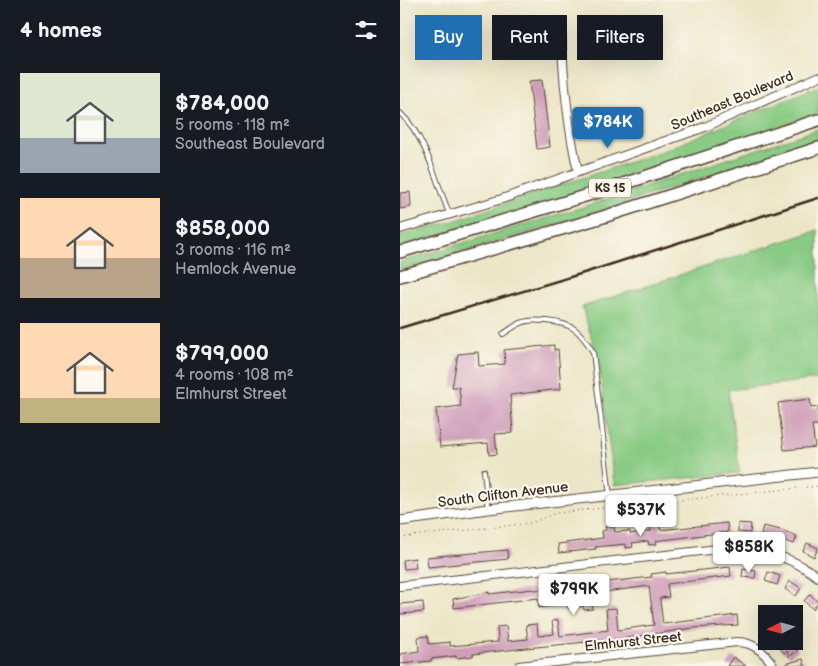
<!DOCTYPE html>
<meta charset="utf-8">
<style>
:root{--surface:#171b24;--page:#20242c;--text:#f1f3f6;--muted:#9ea1a6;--accent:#1f6fb2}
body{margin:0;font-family:"Balsamiq Sans",sans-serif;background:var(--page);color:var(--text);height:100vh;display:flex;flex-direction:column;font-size:19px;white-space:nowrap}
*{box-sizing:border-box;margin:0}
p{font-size:16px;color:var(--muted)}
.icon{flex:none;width:28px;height:28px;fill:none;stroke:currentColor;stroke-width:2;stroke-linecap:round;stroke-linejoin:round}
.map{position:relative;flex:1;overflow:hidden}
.side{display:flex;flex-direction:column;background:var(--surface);width:400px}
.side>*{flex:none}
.banner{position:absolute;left:15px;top:15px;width:328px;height:45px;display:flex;gap:10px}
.needle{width:32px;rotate:264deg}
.buttons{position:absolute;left:358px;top:605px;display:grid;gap:10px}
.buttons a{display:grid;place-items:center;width:45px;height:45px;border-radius:0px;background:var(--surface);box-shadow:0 5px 20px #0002;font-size:25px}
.price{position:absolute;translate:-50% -42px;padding:0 11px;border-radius:5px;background:#fff;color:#222;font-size:16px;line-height:32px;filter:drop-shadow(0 1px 2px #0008)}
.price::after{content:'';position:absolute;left:50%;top:30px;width:15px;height:11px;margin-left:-8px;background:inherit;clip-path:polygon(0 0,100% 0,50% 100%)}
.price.selected{background:var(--accent);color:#fff}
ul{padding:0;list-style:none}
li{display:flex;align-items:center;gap:15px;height:125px;padding:0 20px}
li span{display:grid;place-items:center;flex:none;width:140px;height:100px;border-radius:0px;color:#555}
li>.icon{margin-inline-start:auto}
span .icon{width:60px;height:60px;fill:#fffc;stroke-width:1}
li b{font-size:21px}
h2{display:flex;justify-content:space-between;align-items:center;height:60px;padding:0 20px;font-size:21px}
.pill{padding:0 18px;border-radius:0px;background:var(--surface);box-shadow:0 5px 20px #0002;font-size:18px;line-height:45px}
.pill.selected{background:var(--accent);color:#fff}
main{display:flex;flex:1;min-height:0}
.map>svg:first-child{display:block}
.green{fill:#89cb84;stroke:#627a51}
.building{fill:#cd9bb7}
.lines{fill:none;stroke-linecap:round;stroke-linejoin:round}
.service-casing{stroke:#564638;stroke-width:6}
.minor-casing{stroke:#564638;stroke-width:10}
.tertiary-casing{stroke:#564638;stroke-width:11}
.primary-casing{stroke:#564638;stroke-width:14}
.path{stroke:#564638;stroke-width:1;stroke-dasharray:1 4;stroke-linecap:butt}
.service{stroke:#fff;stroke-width:4}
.minor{stroke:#fff;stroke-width:8}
.tertiary{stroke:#fff;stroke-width:9}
.primary{stroke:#fff;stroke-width:11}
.rail{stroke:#3b2a1e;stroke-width:2.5}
.labels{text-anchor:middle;stroke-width:4.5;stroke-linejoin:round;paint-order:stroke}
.shield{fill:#fbf7ec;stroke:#75685c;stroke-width:1}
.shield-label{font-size:12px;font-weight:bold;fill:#3b2a1e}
.street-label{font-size:14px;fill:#3b2a1e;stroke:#fbf7ec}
</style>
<main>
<section class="side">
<h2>4 homes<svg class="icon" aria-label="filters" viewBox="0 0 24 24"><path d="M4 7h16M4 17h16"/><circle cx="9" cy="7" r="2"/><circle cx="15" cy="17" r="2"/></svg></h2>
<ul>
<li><span style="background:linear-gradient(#dfe7d0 65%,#9aa5b1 0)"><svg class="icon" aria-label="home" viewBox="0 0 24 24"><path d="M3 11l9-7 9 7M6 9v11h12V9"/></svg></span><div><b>$784,000</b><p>5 rooms · 118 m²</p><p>Southeast Boulevard</p></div></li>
<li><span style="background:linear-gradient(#ffd9b3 60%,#b9a48a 0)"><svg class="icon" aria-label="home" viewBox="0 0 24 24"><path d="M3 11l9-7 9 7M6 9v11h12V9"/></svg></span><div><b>$858,000</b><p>3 rooms · 116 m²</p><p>Hemlock Avenue</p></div></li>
<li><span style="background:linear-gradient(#ffd9b3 75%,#c2b280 0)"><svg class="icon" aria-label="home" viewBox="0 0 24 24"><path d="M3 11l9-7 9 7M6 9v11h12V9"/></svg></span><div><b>$799,000</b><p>4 rooms · 108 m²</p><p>Elmhurst Street</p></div></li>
</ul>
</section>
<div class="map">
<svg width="418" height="666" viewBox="0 0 418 666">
<rect width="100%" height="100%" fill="#fbf7ec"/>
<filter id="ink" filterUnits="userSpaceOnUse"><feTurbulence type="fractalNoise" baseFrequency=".02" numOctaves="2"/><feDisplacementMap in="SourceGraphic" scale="10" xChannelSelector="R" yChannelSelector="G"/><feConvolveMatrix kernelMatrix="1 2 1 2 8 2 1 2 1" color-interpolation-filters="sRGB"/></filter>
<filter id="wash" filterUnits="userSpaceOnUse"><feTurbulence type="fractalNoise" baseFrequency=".0096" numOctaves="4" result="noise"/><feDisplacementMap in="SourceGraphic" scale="20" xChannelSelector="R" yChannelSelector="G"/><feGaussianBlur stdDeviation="1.12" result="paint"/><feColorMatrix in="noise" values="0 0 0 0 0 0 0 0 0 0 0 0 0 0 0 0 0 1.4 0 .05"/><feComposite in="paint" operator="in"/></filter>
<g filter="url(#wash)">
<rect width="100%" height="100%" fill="#ece6c8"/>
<path class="green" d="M418,86v28l-265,87 -153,46v-11l50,-14 213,-71z
M418,129v11l-217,71 -201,60v-9l186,-56z
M418,230v149l-90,11 12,83 -126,12 -15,-123 -17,-55z"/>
<g id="blocks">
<path class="building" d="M142,80l8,67 -13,2 -8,-68z
M10,192l1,15 -11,2v-16z
M154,345v5l4,-1 3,40 -51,6 3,38 -18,1 2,20 -8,1 -1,-12 -48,4 -4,-38 25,-3 -2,-19h-7l6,-33 20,-2 1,14 26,-2 -1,-14z
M410,399l1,9 7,-1v18h-6l3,22 -31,3 -6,-47z
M327,523l1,9 -66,8 -6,1 1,3 -8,1 -1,-4 -16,2 1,4 -7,1v-4l-31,3 1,2 -37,4 -1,-9 45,-6 -1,-7 4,-1 -1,-3 9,-1 1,6 15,-1v3l21,-3 -1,-5 10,-1v5z
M338,523l13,1 -1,9 -12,-1z
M363,526l18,4 16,6 -3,8 -15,-5 -18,-4z
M407,543l11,5 -4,9 -11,-6z
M107,550l1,9 -80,8 -1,-10z
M15,558l1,10 -12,1 -1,-9z
M330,567l1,9 -64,8 2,13 -9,1v3l3,23 74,-9 1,10 -45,3 -66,10 -101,10 -53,6v2l-17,2v-2l-25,3v2l-31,3v-10l19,-3 -1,-14 10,-1 1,8 21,-2v4l48,-4 -1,-15 9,-1 2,15 20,-2 -2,-14 11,-1 1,12 16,-2 -2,-13 6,-1 2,16 48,-6 -2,-21 10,-1 2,22 36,-5 -5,-39 -58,8 2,15 -9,1 -1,-4 -15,2 -1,-5 -28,5 -1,-10 -84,10 -1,-9 36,-7v2l44,-5 1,1 118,-13 -1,-3 15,-2v2z
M343,569l13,2 -1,7 -13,-1z
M368,572l12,4 -3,9 -12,-4z
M390,581l11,7 -5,8 -11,-7z
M410,594l8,8 -5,7 -9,-8z
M23,602l1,10 -24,2v-10z
M387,641h4l7,9 -9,7 -2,-6 -3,2 -5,-6z
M333,657l13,9h-19z
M403,659l2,7h-20v-2z"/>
</g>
</g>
<g filter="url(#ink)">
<use href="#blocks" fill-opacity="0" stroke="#564638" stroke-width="1"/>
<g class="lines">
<g class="service-casing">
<path id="service" d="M0,113c28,26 35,68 50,102
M103,334c7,-4 13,-10 21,-12 7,-3 15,-1 23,-1 26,3 32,8 46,31l17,144
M84,471l4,38"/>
</g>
<g class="minor-casing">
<path id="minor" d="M161,27c2,49 6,97 17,144
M0,229l102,-30 203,-72 113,-50
M0,586l326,-38c34,0 65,8 92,29
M119,666l218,-24c17,0 28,11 37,24"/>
</g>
<g class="tertiary-casing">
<path id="tertiary" d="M0,521l88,-12 330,-37"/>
</g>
<g class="primary-casing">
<path id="primary" d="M0,252l208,-63 210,-69
M0,276l203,-59 215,-69"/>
</g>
<path class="path" d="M0,538c11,-1 21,-4 32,-4l99,-11 25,-10 262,-27"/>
<use href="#service" class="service"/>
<use href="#minor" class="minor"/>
<use href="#tertiary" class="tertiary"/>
<use href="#primary" class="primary"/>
<path class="rail" d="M0,328l187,-56 231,-74"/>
</g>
</g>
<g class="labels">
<rect class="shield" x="189" y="178.5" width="42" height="19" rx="4"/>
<g class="shield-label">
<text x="210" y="192">KS 15</text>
</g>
<g class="street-label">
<text transform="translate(332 100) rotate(-23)" y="5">Southeast Boulevard</text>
<text transform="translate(103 494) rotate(-7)" y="5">South Clifton Avenue</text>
<text transform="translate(233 641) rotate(-6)" y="5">Elmhurst Street</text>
</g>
</g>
</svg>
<div class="buttons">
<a><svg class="needle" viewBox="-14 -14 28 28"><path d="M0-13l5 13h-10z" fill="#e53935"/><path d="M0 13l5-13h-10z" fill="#9ea1a6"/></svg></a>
</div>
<b class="price selected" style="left:208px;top:149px">$784K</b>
<b class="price" style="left:241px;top:537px">$537K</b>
<b class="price" style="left:349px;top:574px">$858K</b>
<b class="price" style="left:174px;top:616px">$799K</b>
<div class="banner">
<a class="pill selected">Buy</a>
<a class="pill">Rent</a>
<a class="pill">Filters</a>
</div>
</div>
</main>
